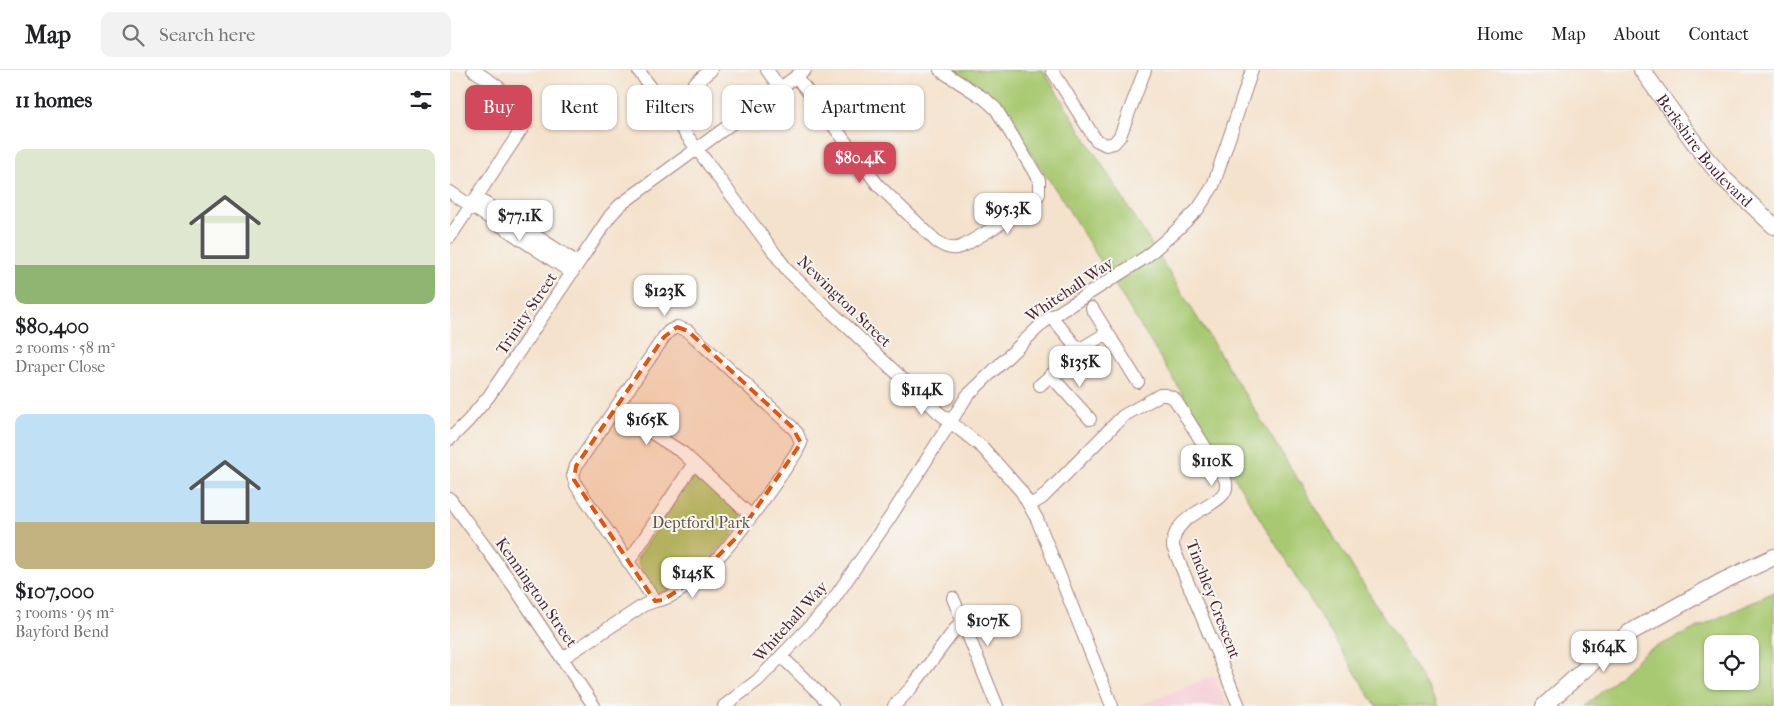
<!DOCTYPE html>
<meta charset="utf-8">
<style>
:root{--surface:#fff;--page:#f2f2f2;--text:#202124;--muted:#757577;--line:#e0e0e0;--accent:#d1495b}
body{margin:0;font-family:"IM FELL French Canon",serif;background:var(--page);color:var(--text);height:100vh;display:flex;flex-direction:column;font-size:19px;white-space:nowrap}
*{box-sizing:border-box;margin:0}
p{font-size:16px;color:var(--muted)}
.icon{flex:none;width:28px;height:28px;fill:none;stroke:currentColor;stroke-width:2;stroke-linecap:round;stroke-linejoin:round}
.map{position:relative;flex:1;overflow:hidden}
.panel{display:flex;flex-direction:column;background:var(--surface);width:450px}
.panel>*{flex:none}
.top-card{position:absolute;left:15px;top:15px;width:475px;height:45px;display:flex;gap:10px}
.buttons{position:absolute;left:1254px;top:565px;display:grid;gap:10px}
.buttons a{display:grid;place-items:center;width:55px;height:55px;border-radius:10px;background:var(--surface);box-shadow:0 1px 4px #0004;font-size:25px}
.price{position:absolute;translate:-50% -42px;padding:0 11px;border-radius:10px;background:#fff;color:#222;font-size:16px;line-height:32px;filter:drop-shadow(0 1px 2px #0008)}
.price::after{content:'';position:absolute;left:50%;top:30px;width:15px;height:11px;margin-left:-8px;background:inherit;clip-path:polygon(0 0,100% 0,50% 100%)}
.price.on{background:var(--accent);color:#fff}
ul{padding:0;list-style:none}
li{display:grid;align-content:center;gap:10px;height:265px;padding:0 15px}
li span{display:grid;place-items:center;height:155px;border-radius:10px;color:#555}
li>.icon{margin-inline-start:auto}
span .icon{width:90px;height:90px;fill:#fffc;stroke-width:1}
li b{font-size:21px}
h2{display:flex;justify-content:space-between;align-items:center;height:60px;padding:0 15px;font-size:21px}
.tag{padding:0 18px;border-radius:10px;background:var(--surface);box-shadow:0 1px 4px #0004;font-size:18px;line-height:45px}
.tag.on{background:var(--accent);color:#fff}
header{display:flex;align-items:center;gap:30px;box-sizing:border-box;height:70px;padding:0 25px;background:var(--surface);border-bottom:1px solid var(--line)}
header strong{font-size:24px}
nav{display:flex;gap:28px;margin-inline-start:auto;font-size:18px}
.search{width:350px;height:45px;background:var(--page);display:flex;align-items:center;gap:12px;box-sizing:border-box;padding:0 18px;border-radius:10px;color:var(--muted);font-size:19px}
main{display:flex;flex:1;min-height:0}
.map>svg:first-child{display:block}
.built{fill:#f6cfd8}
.green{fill:#a8c971;stroke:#79744e;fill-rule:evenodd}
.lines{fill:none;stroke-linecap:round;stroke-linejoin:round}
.minor-casing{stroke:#a0807c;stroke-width:14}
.tertiary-casing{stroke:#a0807c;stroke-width:18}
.minor{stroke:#fff;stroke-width:12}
.tertiary{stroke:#fff;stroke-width:16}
.marked{fill:#e0560e;fill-opacity:0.2;stroke:#e0560e;stroke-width:4;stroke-dasharray:10 6;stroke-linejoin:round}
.labels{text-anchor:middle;stroke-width:4;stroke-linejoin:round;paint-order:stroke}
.street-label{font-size:16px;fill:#4a1f2b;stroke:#f6f6f2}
.park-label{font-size:16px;fill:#665240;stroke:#f6f6f2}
</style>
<header>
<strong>Map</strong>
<div class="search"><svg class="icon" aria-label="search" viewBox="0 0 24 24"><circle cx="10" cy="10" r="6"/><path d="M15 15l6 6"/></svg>Search here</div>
<nav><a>Home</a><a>Map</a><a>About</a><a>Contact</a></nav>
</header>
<main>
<section class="panel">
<h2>11 homes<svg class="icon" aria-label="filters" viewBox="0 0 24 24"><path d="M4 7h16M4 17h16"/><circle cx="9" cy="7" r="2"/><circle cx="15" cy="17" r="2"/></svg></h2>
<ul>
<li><span style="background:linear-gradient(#dfe7d0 75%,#8fb573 0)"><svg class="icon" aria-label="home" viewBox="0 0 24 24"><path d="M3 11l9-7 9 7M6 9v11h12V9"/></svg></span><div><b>$80,400</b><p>2 rooms · 58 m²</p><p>Draper Close</p></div></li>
<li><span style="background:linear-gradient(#bfe0f5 70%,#c2b280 0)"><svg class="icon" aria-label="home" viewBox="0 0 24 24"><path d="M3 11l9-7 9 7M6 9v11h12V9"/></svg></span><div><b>$107,000</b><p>3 rooms · 95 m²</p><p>Bayford Bend</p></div></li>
</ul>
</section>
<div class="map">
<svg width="1324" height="636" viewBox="0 0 1324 636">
<rect width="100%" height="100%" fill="#f6f6f2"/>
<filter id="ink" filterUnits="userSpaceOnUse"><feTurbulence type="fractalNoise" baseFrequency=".02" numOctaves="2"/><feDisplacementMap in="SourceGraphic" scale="10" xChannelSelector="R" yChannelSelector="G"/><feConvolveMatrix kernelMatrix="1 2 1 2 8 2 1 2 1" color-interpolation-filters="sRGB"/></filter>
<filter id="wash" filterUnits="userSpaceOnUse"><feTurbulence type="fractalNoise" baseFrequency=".0096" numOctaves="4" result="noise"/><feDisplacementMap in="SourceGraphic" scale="20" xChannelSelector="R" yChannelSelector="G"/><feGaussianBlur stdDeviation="1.12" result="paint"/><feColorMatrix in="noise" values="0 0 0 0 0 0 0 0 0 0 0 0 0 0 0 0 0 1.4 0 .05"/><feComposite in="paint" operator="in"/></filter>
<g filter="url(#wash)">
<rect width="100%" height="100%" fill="#f5e2cc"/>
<path class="built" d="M764,605l13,31h-87z"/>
<path class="green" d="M500,0h93l396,636h-63l-316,-510 -59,-88z
M246,407h4l40,36 1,10 -11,15 -51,49 -20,7 -3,-2 -17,-26 -2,-7 52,-78z
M1324,522v114h-188l59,-54zM1262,574h38v37h-38z"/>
</g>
<g filter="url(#ink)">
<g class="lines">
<g class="minor-casing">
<path id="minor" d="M188,0l150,201 150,141 45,36 38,43 16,28 75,187
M317,0l13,18
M602,0l40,64 4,6 10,5 8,-2 6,-7 25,-66
M346,6l82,109 58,56c10,7 18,10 29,4l65,-39 4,-4 5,-8v-14l-43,-71 -11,-10 -45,-29
M244,14l17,-14
M0,122l122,81
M27,128l101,65
M0,167l73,-110c2,-26 -31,-45 -50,-57
M642,238l46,74
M601,246l28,34
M227,257l11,4 104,96 5,6 4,10 -5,10c-28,40 -91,141 -141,148l-79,-116 -3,-9 3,-10 88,-129 5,-6z
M601,306l39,43
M590,315l39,-35 28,-17
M165,339l68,44 68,63
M0,369l18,-18 21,-25 121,-180 10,-11 185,-135
M0,429l63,86 81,121
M580,435l12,-7 13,-13 68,-69 37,-21h6l8,3 49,77c19,33 -52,31 -50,72l66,159
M179,491l65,-98
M503,528l44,108
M331,586l51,50
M113,588l81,-53 11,-4
M274,636l34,-26 57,-59 16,-18 60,-87 76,-120 77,-74 102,-65 32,-28 20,-20 15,-23 39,-116
M444,636l18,-19 50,-67"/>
</g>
<g class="tertiary-casing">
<g id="tertiary">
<path id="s1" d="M1192,0l62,86 17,20 53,50"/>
<path d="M1094,636l52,-47 33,-26 94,-52 51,-24"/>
</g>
</g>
<use href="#minor" class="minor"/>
<use href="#tertiary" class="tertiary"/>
</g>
</g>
<path class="marked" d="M227,257l11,4 104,96 9,16 -65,95 -43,43 -30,19 -8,1 -81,-121 2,-14 88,-129z"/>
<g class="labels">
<g class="street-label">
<text dy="6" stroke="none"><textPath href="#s1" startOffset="102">Berkshire Boulevard</textPath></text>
<text transform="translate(619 219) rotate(-34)" y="6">Whitehall Way</text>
<text transform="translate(395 231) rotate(44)" y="6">Newington Street</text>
<text transform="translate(76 243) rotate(-56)" y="6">Trinity Street</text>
<text transform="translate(87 522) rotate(55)" y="6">Kennington Street</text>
<text transform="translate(764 529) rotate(69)" y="6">Tinchley Crescent</text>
<text transform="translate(340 551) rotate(-48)" y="6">Whitehall Way</text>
</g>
<g class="park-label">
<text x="251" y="458">Deptford Park</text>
</g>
</g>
</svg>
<div class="buttons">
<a><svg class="icon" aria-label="locate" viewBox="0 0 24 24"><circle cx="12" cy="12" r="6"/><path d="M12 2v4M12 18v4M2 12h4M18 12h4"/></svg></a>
</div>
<b class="price on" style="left:410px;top:114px">$80.4K</b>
<b class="price" style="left:558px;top:165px">$95.3K</b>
<b class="price" style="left:70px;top:172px">$77.1K</b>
<b class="price" style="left:215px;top:247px">$123K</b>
<b class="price" style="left:630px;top:318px">$135K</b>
<b class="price" style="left:472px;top:346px">$114K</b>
<b class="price" style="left:197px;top:376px">$165K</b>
<b class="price" style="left:762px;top:417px">$110K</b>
<b class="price" style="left:243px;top:529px">$145K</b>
<b class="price" style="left:538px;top:577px">$107K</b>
<b class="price" style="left:1154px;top:603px">$164K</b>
<div class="top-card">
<a class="tag on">Buy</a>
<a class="tag">Rent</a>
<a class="tag">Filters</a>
<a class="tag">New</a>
<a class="tag">Apartment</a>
</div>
</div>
</main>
